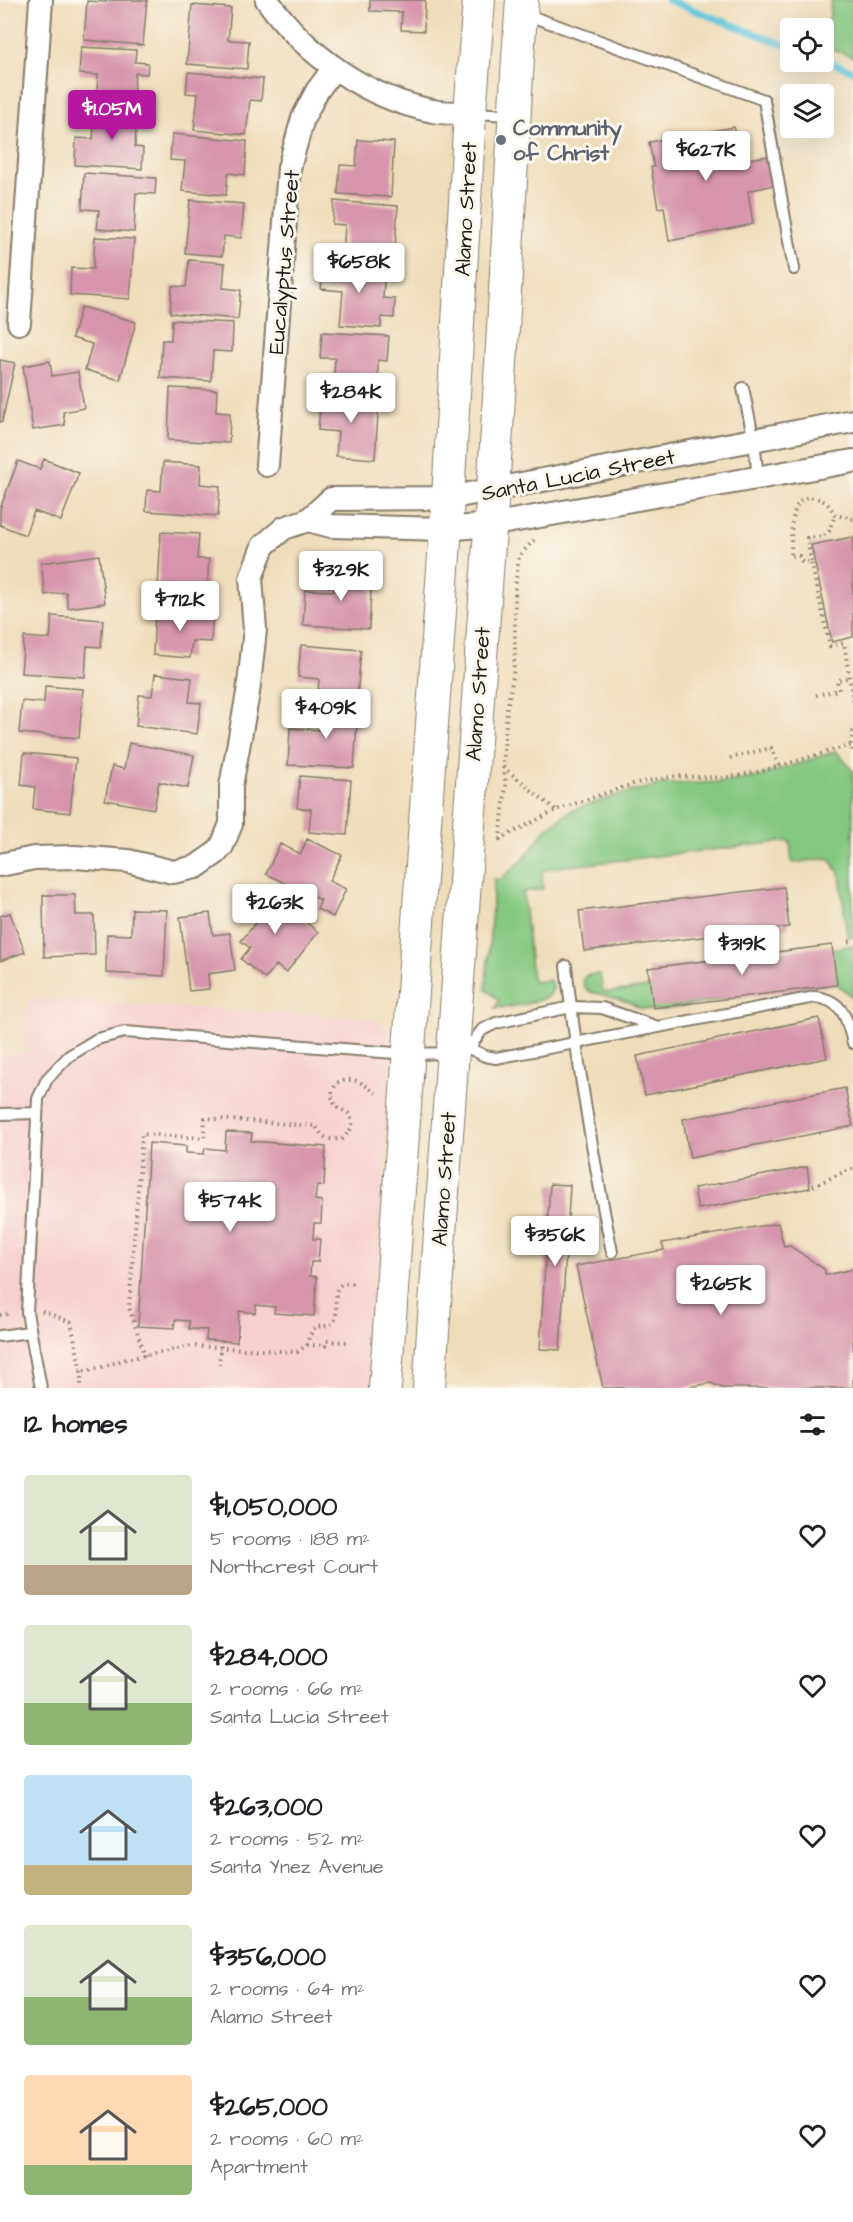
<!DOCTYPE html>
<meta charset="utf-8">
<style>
:root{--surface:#fff;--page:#f2f2f2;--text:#202124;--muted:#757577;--accent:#b5179e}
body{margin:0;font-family:"Architects Daughter",sans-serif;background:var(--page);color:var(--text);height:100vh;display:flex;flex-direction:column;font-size:22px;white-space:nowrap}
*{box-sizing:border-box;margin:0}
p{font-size:20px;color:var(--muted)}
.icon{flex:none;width:33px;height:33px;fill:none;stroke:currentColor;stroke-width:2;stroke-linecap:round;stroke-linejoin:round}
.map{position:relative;height:1388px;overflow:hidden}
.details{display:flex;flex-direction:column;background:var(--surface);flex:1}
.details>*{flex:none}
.tools{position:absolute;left:780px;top:18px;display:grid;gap:12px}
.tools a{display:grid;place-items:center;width:54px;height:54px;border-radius:6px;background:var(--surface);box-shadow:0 6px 24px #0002;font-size:30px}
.price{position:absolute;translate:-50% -51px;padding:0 14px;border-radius:6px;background:#fff;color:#222;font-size:20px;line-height:39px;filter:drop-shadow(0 2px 3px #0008)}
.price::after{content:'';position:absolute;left:50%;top:36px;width:18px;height:14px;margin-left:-9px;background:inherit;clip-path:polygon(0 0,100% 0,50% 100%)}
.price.on{background:var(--accent);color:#fff}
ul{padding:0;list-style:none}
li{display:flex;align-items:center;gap:18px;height:150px;padding:0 24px}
li span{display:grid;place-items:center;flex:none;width:168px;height:120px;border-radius:6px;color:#555}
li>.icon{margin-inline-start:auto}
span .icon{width:72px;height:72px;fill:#fffc;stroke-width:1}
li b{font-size:26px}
h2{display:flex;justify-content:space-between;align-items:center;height:72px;padding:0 24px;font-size:26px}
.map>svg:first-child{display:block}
.built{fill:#f7d0cf}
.green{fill:#84c780;stroke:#50724e;stroke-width:1.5}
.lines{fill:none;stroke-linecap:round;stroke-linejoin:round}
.stream{stroke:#5ec5db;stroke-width:7}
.building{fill:#d695ac}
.service-casing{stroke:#857c6b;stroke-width:14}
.minor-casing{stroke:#857c6b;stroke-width:26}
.secondary-casing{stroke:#857c6b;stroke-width:34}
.path{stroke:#857c6b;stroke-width:4;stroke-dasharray:1.5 4.5;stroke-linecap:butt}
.service{stroke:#fff;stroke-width:10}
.minor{stroke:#fff;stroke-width:22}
.secondary{stroke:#fff;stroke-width:32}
.worship-dot{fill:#6b7280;stroke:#fbf7ec;stroke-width:2}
.labels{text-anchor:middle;stroke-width:6;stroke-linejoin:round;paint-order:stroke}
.worship-label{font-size:22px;font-weight:bold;fill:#5b616d;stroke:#fbf7ec;text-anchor:start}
.street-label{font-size:22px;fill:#1c1c1c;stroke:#fbf7ec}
</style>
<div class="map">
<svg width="853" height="1388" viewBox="0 0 853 1388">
<rect width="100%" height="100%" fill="#fbf7ec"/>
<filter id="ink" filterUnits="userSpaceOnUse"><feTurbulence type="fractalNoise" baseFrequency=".0167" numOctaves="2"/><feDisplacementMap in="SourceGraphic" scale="12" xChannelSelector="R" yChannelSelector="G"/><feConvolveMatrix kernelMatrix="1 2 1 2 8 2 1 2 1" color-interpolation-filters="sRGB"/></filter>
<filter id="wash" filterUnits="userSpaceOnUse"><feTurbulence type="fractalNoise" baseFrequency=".008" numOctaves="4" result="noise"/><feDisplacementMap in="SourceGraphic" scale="24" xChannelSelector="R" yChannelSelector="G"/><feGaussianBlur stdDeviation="1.35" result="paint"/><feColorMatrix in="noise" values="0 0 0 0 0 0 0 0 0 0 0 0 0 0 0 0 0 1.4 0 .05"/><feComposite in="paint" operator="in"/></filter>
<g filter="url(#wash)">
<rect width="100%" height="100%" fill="#eeddba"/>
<path class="built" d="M28,999l344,19 20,14 -20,356h-372v-332l25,-4z"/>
<path class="green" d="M831,0h22v57l-26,-10z
M836,751l17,20v166l-6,1 -7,-64 -11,-16 -37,5 -2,-22 -238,27 -10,3 1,18 -20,3 9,86 2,4 15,-2 5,6 -4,9c-16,9 -37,12 -55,13l4,-8 -13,-11 8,-110 5,1 25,-21 21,-29 27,-20 49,-16 42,-10 63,-2 29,-4z
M853,945v53l-16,-14 -13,-2 -166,29 -19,-3 -10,-6 -38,-10 -6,-4 -2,-9 4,-4 13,-1 3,18h7l69,-9z"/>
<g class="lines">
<path class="stream" d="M668,0l122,47
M824,60l29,11"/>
</g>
<g id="blocks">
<path class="building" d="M106,0h41l-4,45 -59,-5 3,-39 19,1z
M370,0h55l-1,31 -23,-1 1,-18 -32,-1z
M192,5l39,3 -3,32 21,1 -2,28 -60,-5z
M81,47l55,3 -1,12 13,1 -1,11 -12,-1 -2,32 -37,-2 2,-28 -19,-1z
M188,72l75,7 -2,22 -11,-1 -4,35 -52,-5 4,-36 -12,-1z
M95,110l50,3 -1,16 -8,-1 -1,19 8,1 -1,21 -67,-4 1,-27 17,1z
M734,127l8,33 26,-4 6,29 -26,6 5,33 -84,17 -5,-34 -6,1 -7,-41h3l-5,-25z
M172,134l75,7 -2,34 -17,-2 -2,22 -44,-4 3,-30 -15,-1z
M358,140l36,2 -3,55 -53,-3 2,-29 16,1z
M84,173l72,5 -1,16 -19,-1 -2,39 -37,-3 2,-19 -17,-1z
M190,200l54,4 -3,34 -17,-2 -2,20 -37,-3z
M334,201l64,5 -4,56 -51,-4 2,-33 -13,-1z
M95,237l39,2 -4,60 -60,-4 1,-27 22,1z
M189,260l36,3 -2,25 18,2 -3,29 -68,-6 2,-27 14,1z
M324,263l61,5 -2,30 12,1 -1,19 -13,-1v11l-41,-3 3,-34 -22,-2z
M81,307l55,15 -16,58 -35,-10 7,-26 -20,-6z
M172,320l61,3 -1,29 -19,-1 -2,30 -51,-3 2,-38h9z
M322,332l67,4 -2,25 -9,-1v16h8l-2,17 -51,-3 2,-32h-15z
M0,360l15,3 -13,59h-2z
M50,361l2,15 26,-4 6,36 -21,4 2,13 -32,5 -10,-64z
M170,388l47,2 -1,22 14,1 -1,30 -61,-3z
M321,395l58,4 -4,60 -39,-3 2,-24 -20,-2z
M44,459l35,14 -18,48 -27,-10 -9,24 -25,-10v-16l18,-48 22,8z
M163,462l38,3 -1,19 20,2 -2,30 -72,-5 1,-21 14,1z
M161,532l38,2 -2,25h12l-2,32 -49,-3z
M853,537v100l-21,5 -21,-97z
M99,555l6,48 -37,5 -2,-16 -21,3 -4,-32z
M336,568l36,3 -3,58 -66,-4 2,-35 29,1z
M155,609l58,4 -2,29 -19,-1 -2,17 -37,-3z
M52,616l51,4 -2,27 -14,-1 -2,31 -64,-4 3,-36 26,2z
M301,645l60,5 -4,48 -39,-4 1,-15 -21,-2z
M155,674l37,4 -3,24 12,1 -4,31 -61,-8 3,-31 13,1z
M45,686l38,3 -4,49 -60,-5 3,-32 22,2z
M320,706l38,2 -4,60 -66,-3 2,-37 29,2z
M129,743l65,12 -6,33 -29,-6 -5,27 -49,-9 7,-34 12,3z
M24,753l52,5 -6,55 -37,-4 2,-22 -14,-2z
M300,776l51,4 -4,55 -38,-3 2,-23 -14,-1z
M307,839l35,16 -13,26 17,8 -13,28 -16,-8 4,-9 -55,-26 14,-30 21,10z
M784,887l5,40 -205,24 -5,-40z
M265,888l53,44 -32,41 -10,-8 -11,14 -24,-20 9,-11 -9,-7 15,-19 -11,-9z
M43,895h32l1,20h18l1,40 -51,2z
M132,909l35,1 -3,66 -58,-3 1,-39 24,1z
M10,913l15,39 -25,9v-45z
M210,913l3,22 17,-2 5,37 -27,4 1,15 -20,2 -9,-74z
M832,945l5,40 -184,23 -5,-40z
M819,1018l8,40 -182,37 -8,-39z
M845,1088l8,38 -163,32 -7,-39z
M226,1132l26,1 -1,8 75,6 -2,39 -7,-1 -2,15 7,1 -1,22h-7l-1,16h7l-2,23h-7l-1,14 7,1 -3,39 -40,-3 1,-6 -19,-2 -1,8 -16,-2 -2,31 -31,-2 1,-10 -18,-1v-8l-14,-1 -1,8 -36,-2 11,-183 37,3v7l18,1 1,-6 20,2z
M807,1167l3,21 -112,21 -4,-21z
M550,1184l20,1 -10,165 -20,-1z
M778,1223l6,24 6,-1 34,23 2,6 27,-6v119h-131l-11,-5 -27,5h-81l-27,-122 88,-16 -2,-7z"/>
</g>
</g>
<g filter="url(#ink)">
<use href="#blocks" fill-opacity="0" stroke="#857c6b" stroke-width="1.5"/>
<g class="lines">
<g class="service-casing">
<path id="service" d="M525,14l239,86 30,169
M472,113l39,2
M743,388l11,53 4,37
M566,966c11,96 27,191 46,286
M469,1048l16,8 11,2 319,-61c28,3 32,21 38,46
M0,1114l37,-1
M0,1336l29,-4
M41,1388l-14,-76 11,-213 9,-20 22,-23 28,-17 28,-7 282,22 44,-1 18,-5 13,-18 14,-7 75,-16 31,1 53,18"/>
</g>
<g class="minor-casing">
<path id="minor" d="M267,0c39,55 99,98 166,111 12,3 25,1 37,2
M19,323l22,-323
M267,465l22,-297 14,-50 14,-27 17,-23
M308,520l23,6 115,3 43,-4 364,-64
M0,865l34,-7 41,-1 53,4 45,11 23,-5 20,-14 6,-7 9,-22v-38l17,-93 7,-63 -4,-52 12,-32 21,-18 24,-8 23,-21 117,-1 405,-77"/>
</g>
<g class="secondary-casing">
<path id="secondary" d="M385,1388l63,-890 22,-385 9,-113
M429,1388c20,-300 42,-600 64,-900 12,-162 17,-325 29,-488"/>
</g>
<path class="path" d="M853,519l-18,-4c-5,-9 -9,-15 -21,-17 -27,-5 -22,43 -23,59l8,-1 3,6h9l19,84 14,-3 9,58
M534,540l-15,16 -4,32v64l-2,25 -6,31 -4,59 3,17 -6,55 56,-29 80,-27 40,-7 47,2 39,-7 89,-26
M811,562l-4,-24 17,-2 5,-5 6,-16
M816,695l23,-5 -2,-10 12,-2
M853,731l-2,14 2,7
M730,758l41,-10 8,18
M503,767l53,43
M849,942h4
M813,1186l37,-17h3
M42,1311l29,11 10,49 18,-3 27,-9 66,-13 105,6 10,-7 2,-8 6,-10c5,-1 14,0 18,-4 10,-11 -10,-45 22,-39
M0,1315l11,-2
M307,1345l18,1 1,-5 22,1
M145,1356l-16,-49 13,-173 62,4 1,-20 111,8c7,13 12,14 26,13l8,-8 3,-9 -5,-9 -12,-6 -5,-12 5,-12c19,-7 25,-1 40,10
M219,1365l2,-24
M81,1371v17"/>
<use href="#service" class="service"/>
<use href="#minor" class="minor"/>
<use href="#secondary" class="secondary"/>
</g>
</g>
<circle class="worship-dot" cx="501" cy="140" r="6"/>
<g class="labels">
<g class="worship-label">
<text x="513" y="135">Community<tspan x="513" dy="25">of Christ</tspan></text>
</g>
<g class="street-label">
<text transform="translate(465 209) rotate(-87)" y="8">Alamo Street</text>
<text transform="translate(283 262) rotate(-85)" y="8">Eucalyptus Street</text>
<text transform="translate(578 474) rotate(-11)" y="8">Santa Lucia Street</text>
<text transform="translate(477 694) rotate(-86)" y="8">Alamo Street</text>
<text transform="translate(443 1179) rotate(-86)" y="8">Alamo Street</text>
</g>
</g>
</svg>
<div class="tools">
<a><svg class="icon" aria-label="locate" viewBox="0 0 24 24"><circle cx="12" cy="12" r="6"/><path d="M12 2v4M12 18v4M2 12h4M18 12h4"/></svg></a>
<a><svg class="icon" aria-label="layers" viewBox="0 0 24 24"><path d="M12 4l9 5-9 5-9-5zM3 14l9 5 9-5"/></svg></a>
</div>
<b class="price on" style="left:112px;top:141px">$1.05M</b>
<b class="price" style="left:706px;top:182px">$627K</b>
<b class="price" style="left:359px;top:294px">$658K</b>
<b class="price" style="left:351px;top:424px">$284K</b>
<b class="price" style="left:341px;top:602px">$329K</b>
<b class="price" style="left:180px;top:632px">$712K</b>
<b class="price" style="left:326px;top:740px">$409K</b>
<b class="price" style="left:275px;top:935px">$263K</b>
<b class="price" style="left:742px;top:976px">$319K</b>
<b class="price" style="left:230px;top:1233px">$574K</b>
<b class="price" style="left:555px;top:1267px">$356K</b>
<b class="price" style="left:721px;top:1316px">$265K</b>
</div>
<section class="details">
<h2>12 homes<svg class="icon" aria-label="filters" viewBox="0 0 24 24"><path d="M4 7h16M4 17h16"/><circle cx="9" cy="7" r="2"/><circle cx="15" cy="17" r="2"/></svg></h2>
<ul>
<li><span style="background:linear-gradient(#dfe7d0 75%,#b9a48a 0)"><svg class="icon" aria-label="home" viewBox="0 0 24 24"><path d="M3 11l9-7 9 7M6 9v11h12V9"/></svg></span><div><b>$1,050,000</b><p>5 rooms · 188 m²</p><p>Northcrest Court</p></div><svg class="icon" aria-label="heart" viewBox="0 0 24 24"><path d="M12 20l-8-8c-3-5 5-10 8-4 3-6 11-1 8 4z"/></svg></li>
<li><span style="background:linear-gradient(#dfe7d0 65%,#8fb573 0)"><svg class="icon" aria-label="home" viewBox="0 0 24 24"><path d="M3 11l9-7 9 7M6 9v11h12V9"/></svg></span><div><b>$284,000</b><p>2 rooms · 66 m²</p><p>Santa Lucia Street</p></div><svg class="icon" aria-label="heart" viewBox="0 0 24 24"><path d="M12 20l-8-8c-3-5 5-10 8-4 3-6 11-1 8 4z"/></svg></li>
<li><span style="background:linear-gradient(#bfe0f5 75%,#c2b280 0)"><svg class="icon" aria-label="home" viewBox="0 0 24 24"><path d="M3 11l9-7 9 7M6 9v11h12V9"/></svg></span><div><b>$263,000</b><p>2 rooms · 52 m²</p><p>Santa Ynez Avenue</p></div><svg class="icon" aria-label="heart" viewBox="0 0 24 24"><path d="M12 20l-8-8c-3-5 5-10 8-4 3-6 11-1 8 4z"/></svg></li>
<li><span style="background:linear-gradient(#dfe7d0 60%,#8fb573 0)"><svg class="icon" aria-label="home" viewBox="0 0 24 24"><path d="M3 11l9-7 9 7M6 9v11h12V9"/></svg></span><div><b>$356,000</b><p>2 rooms · 64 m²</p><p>Alamo Street</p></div><svg class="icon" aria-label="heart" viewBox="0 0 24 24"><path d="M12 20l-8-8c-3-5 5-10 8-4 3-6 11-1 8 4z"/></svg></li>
<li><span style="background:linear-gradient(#ffd9b3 75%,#8fb573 0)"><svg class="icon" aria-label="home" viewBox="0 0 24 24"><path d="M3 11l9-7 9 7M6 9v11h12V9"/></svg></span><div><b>$265,000</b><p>2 rooms · 60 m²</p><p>Apartment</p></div><svg class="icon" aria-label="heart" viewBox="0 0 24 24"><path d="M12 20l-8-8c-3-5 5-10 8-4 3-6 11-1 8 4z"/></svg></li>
</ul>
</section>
